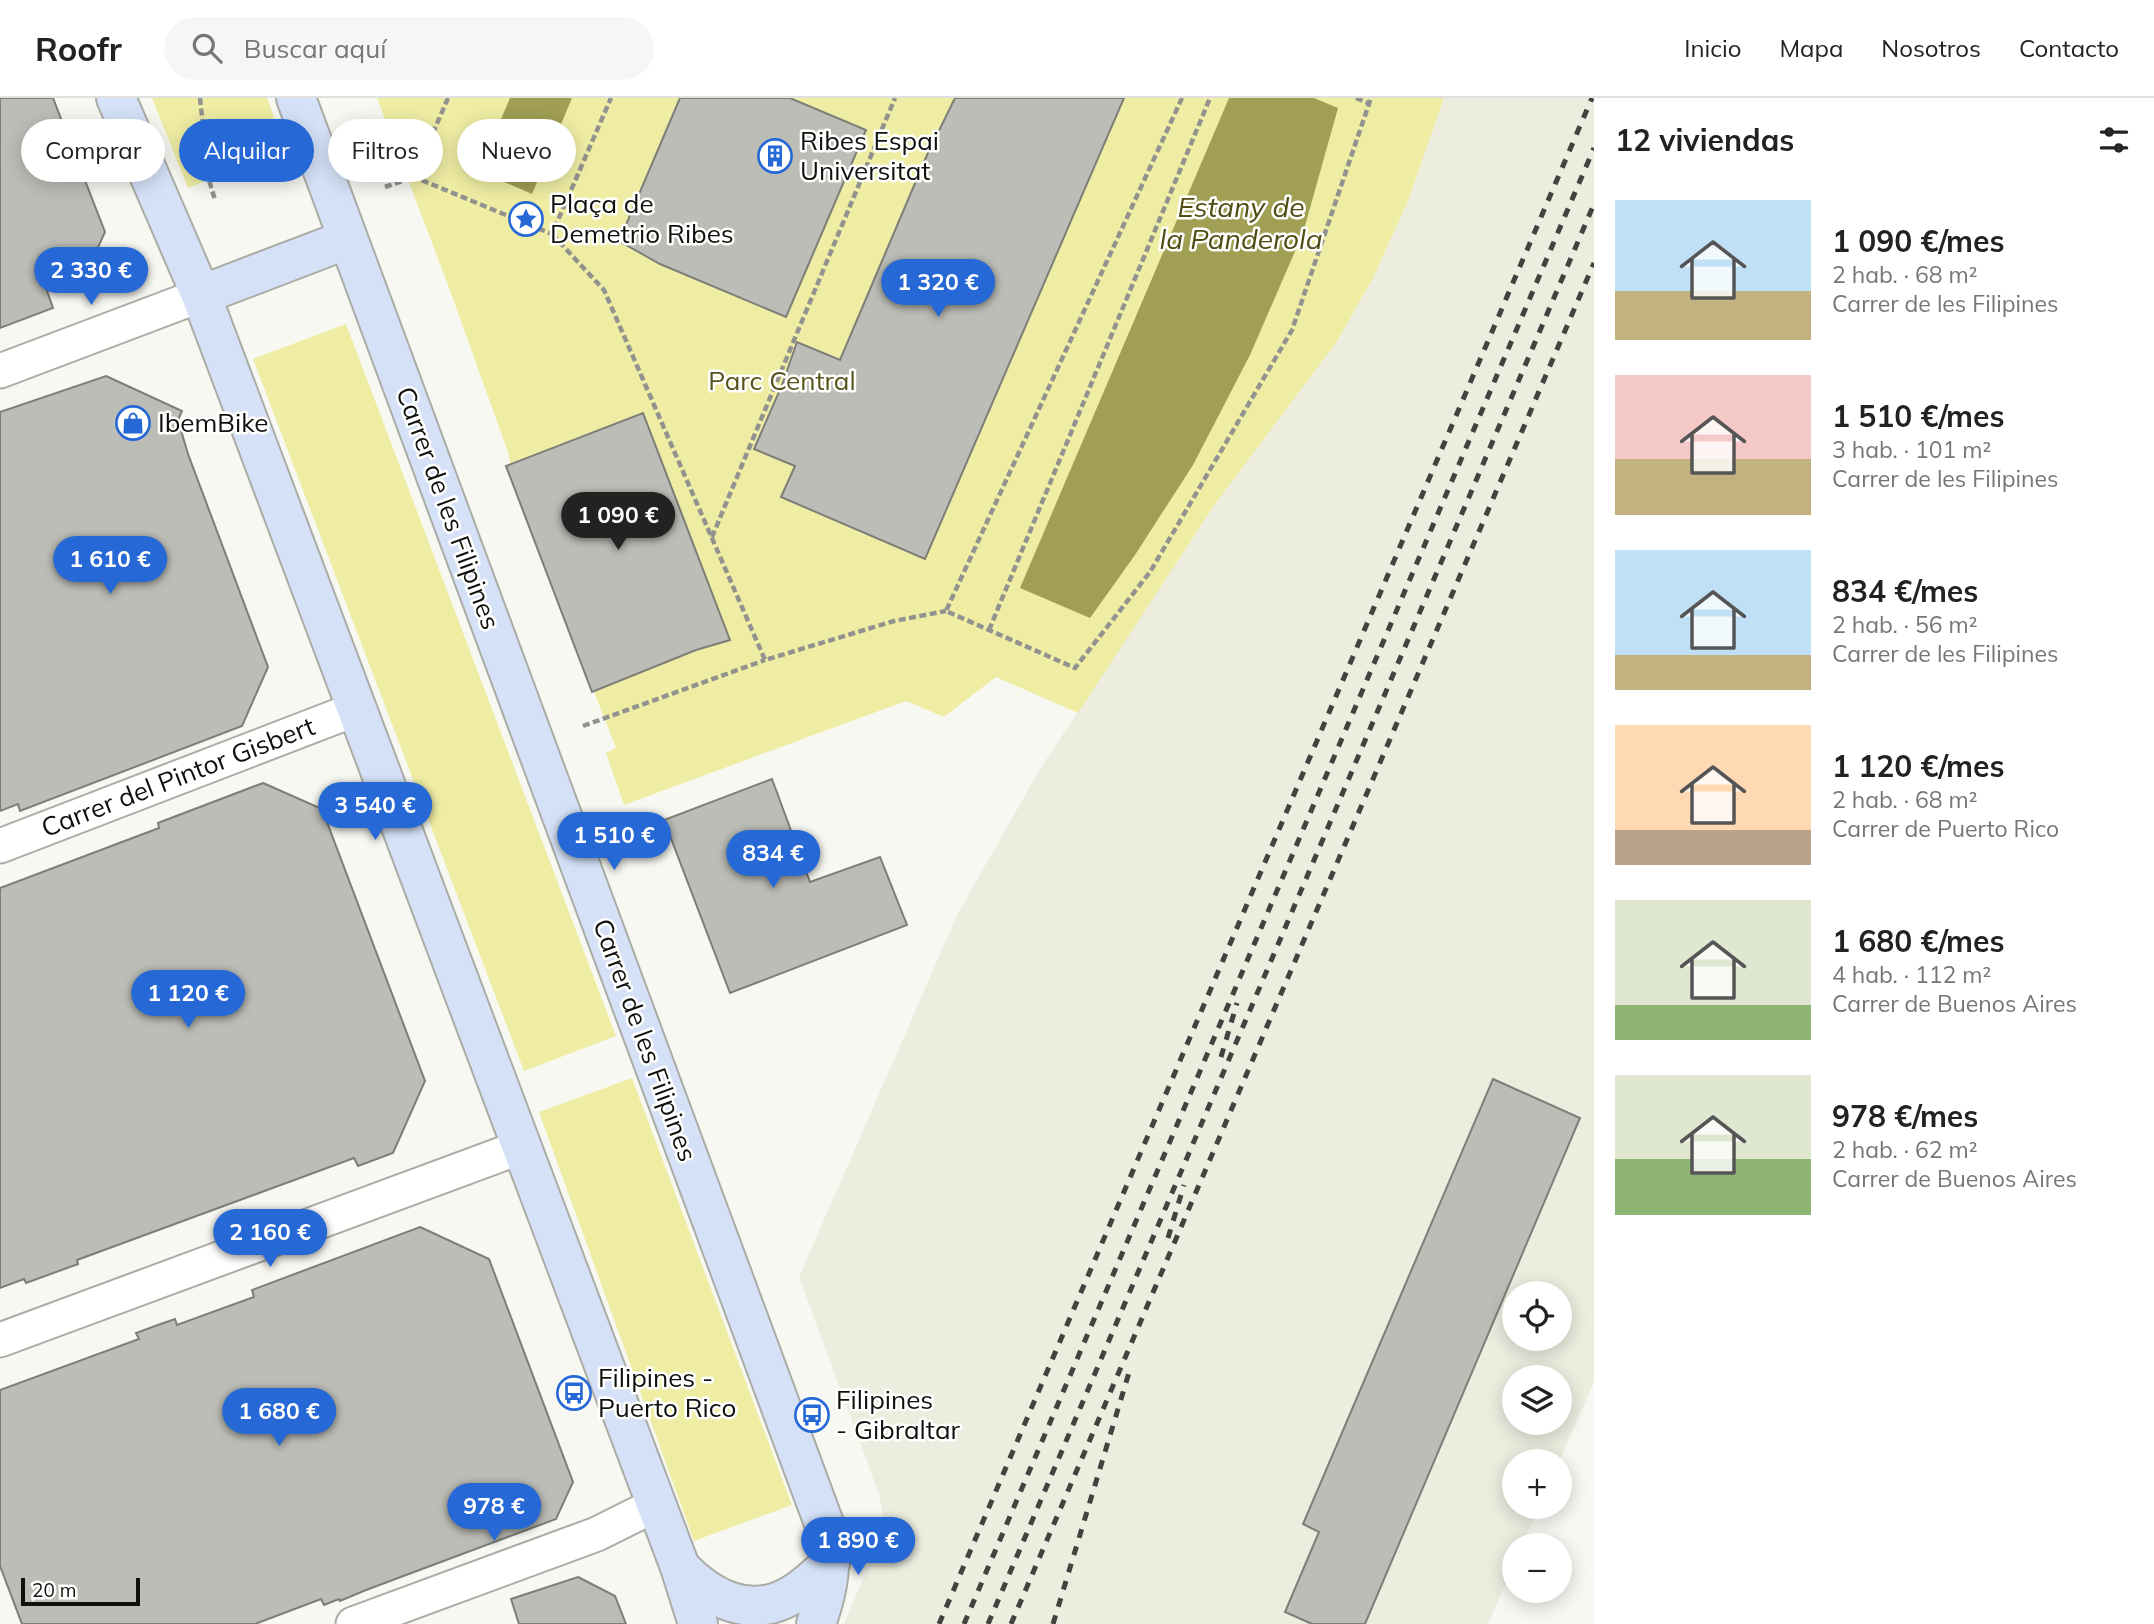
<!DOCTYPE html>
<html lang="es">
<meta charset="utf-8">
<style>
:root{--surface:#fff;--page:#f6f6f6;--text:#222;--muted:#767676;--line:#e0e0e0;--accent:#2668d5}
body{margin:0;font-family:Mulish,sans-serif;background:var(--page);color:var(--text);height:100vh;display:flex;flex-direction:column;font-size:26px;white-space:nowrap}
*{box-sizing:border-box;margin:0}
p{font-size:23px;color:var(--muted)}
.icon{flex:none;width:38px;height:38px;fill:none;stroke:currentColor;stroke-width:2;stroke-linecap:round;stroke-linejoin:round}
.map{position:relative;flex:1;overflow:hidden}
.side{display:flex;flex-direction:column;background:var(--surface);width:560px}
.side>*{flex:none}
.guide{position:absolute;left:21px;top:21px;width:665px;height:63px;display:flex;gap:14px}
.buttons{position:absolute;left:1502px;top:1183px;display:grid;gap:14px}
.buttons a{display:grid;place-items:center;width:70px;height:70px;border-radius:50%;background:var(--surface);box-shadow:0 4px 18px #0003;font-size:35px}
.scale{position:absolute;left:21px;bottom:18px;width:119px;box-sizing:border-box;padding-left:7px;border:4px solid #0f0f0d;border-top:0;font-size:19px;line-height:24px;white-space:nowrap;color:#0f0f0d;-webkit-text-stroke:5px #fffffe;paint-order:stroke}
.price{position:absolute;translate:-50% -60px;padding:0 16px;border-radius:24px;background:var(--accent);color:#fff;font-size:23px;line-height:46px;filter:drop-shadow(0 2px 4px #0008)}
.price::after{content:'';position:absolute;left:50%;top:42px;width:21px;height:16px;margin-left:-10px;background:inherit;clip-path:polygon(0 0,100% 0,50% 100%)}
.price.active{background:#222;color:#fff}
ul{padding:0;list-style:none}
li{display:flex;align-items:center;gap:21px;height:175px;padding:0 21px}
li span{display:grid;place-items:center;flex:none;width:196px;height:140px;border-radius:0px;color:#555}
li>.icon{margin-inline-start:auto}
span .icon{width:84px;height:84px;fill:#fffc;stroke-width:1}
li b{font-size:30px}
h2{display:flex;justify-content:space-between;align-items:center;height:84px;padding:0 21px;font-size:30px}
.chip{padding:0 24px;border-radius:32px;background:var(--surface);box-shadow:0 4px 18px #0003;font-size:24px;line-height:63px}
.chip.active{background:var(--accent);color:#fff}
header{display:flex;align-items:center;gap:42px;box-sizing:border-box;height:98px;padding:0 35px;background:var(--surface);border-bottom:2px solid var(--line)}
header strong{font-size:33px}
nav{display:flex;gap:38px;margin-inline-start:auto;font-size:24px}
.search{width:490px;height:63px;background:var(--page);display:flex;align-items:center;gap:18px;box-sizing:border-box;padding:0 24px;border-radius:38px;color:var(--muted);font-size:26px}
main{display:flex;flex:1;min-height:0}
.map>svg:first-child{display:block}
.built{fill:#ececdf;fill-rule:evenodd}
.green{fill:#efeda4}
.water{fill:#a19f54}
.building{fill:#bcbdb6;stroke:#7e7e79;stroke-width:2}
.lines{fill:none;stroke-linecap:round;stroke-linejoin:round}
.street-casing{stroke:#acaca6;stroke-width:37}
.secondary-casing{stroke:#acaca6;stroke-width:42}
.path{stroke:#92928e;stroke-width:4.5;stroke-dasharray:7 3.5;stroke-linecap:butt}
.street{stroke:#fff;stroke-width:33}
.secondary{stroke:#d4e1f7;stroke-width:38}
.rail{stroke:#42423f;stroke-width:5;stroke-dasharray:9 9;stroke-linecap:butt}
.labels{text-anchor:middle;stroke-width:5;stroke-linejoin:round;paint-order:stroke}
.poi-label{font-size:26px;fill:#0f0f0d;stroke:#fffffe;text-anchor:start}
.park-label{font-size:26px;fill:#56541c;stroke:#fffffe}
.street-label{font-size:26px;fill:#0f0f0d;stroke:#fffffe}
.water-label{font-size:28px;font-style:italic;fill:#4f4d13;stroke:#fffffe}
</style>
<header>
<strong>Roofr</strong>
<div class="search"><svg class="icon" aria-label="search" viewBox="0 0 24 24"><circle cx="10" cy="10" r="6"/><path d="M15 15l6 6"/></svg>Buscar aquí</div>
<nav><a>Inicio</a><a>Mapa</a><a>Nosotros</a><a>Contacto</a></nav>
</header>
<main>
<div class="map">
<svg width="1594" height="1526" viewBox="0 0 1594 1526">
<rect width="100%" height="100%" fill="#f8f8f2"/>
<path class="built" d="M1444,0h150v1284l-35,79h-45v46h25l-17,38h-8v20l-26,59h-644l36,-86 3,-22 -4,-22 -80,-217 159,-364 82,-144 173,-262 123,-164 37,-65 35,-77zM1514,1195h45v46h-45zM1514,1279h45v46h-45z"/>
<path class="green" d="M152,0h115l19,51 -98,39z
M377,0h1067l-36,103 -35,77 -37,65 -123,164 -135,206 -82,-36 -52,40 -38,-16 -282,104 -18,-52 10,-5 -110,-282 4,-3 -1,-8 -61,-170z
M346,226l270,712 -92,35 -271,-712z
M632,980l160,427 -98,36 -155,-429z"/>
<path class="water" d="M510,0h62l-40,96 -53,-23z
M1229,0h85l24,10 -35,125 -53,122 -57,110 -58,90 -45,63 -70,-30z"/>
<path class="building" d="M0,0h53l52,134 -25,55 -41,-19 14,40 -53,20z
M680,0h110l76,32 -80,187 -126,-53 -41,-23z
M955,0h169l-199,461 -144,-62 14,-31 -41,-17 28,-64 15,-43 43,18 87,-205z
M106,278l76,35 -4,9 10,34 80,213 -26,59 -222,85 -2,-7 -18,7v-399z
M643,315l87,227 -34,10 -104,42 -86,-226z
M772,681l38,103 70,-25 27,68 -177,68 -66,-173z
M263,685l59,26 103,272 -32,72 -35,13 -4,-8 -277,102 1,4 -52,19 -2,-4 -24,9v-400l159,-60 -1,-5z
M1493,981l87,39 -215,506h-53l-27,-12 34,-80 -16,-8z
M420,1129l69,32 84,223 -17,37 -190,71 -26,11 -1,-2 -15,6 -3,-6 -66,25h-233l-22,-58v-176l139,-51 -3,-6 19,-7 20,-7 2,6 77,-28 -2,-7z
M578,1479l37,19 11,28h-107l-8,-25z"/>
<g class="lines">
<g class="street-casing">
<path id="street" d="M0,273l201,-76
M0,748l356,-137
M0,1242l521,-193
M353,1526l244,-90 58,-29"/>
</g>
<g class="secondary-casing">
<path id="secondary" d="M116,0l85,197 479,1272 18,57
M296,0l529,1428c9,34 3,65 -9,98
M201,197l147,-56
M680,1469c29,31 70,53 112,28 14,-8 26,-20 38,-31"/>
</g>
<path class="path" d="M200,0l9,82 6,20
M448,0l-34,79 138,57 59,-136
M1182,0l-236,513 129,57 75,-96 142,-242 79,-232
M1356,0l14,6
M385,89l29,-10
M552,136l52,56 161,370 129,-39 52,-10
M712,439l183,-439
M989,532l221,-532
M583,628l182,-66"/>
<use href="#street" class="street"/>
<use href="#secondary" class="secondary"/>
<path class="rail" d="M1221,959l16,-54
M1168,1140l16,-53
M939,1526l653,-1526
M964,1526l630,-1476
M988,1526l606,-1420
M1011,1526l583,-1361
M1053,1526l78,-258"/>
</g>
<defs>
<g id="building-ring" transform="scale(1.75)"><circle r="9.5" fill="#fffffe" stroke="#2668d5" stroke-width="1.5"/><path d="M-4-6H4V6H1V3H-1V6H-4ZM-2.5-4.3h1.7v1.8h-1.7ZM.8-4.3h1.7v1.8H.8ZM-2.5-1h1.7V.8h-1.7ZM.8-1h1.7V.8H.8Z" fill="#2668d5"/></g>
<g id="sight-ring" transform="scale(1.75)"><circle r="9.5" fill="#fffffe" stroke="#2668d5" stroke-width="1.5"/><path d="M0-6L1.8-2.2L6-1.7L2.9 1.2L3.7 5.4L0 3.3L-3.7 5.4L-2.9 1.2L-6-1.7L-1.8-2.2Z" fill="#2668d5"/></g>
<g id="shop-ring" transform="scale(1.75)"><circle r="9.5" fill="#fffffe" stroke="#2668d5" stroke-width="1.5"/><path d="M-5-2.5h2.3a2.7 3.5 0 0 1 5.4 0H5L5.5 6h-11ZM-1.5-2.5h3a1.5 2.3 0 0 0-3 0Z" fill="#2668d5"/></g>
<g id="bus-ring" transform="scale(1.75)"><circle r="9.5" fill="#fffffe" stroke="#2668d5" stroke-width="1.5"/><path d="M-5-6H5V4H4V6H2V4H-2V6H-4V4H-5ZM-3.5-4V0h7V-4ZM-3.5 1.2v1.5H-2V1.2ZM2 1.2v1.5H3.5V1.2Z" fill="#2668d5"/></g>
</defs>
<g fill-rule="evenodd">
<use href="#building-ring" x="775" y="58"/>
<use href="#sight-ring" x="526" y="121"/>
<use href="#shop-ring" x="133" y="325"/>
<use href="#bus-ring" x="574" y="1295"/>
<use href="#bus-ring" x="812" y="1317"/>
</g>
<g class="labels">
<g class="poi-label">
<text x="800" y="52">Ribes Espai<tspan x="800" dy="30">Universitat</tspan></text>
<text x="550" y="115">Plaça de<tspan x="550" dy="30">Demetrio Ribes</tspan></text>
<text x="158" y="334">IbemBike</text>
<text x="598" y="1289">Filipines -<tspan x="598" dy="30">Puerto Rico</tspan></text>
<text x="836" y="1311">Filipines<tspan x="836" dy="30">- Gibraltar</tspan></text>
</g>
<g class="park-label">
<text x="782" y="292">Parc Central</text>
</g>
<g class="street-label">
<text transform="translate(448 410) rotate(70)" y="9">Carrer de les Filipines</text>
<text transform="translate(178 679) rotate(-21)" y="9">Carrer del Pintor Gisbert</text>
<text transform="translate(645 942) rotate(70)" y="9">Carrer de les Filipines</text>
</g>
<g class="water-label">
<text x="1241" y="119">Estany de<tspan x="1241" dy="32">la Panderola</tspan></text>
</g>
</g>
</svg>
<div class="buttons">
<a><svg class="icon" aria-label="locate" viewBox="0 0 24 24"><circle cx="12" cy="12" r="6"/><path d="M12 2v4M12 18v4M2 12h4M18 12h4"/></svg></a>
<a><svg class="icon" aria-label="layers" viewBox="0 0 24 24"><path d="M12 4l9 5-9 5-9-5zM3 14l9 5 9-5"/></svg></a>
<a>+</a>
<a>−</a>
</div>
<div class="scale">20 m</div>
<b class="price" style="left:91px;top:209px">2 330 €</b>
<b class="price" style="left:938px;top:221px">1 320 €</b>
<b class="price active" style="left:618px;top:454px">1 090 €</b>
<b class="price" style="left:110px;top:498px">1 610 €</b>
<b class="price" style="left:375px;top:744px">3 540 €</b>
<b class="price" style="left:614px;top:774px">1 510 €</b>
<b class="price" style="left:773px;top:792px">834 €</b>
<b class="price" style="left:188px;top:932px">1 120 €</b>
<b class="price" style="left:270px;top:1171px">2 160 €</b>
<b class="price" style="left:279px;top:1350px">1 680 €</b>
<b class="price" style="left:494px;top:1445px">978 €</b>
<b class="price" style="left:858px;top:1479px">1 890 €</b>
<div class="guide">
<a class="chip">Comprar</a>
<a class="chip active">Alquilar</a>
<a class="chip">Filtros</a>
<a class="chip">Nuevo</a>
</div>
</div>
<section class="side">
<h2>12 viviendas<svg class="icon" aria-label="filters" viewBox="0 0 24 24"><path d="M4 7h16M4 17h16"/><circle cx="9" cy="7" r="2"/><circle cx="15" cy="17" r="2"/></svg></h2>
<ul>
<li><span style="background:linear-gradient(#bfe0f5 65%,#c2b280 0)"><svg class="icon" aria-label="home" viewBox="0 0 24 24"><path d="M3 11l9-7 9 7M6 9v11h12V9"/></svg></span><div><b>1 090 €/mes</b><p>2 hab. · 68 m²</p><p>Carrer de les Filipines</p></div></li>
<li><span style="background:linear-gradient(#f6c9c9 60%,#c2b280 0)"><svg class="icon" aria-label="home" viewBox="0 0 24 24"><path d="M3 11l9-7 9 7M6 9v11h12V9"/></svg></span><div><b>1 510 €/mes</b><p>3 hab. · 101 m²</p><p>Carrer de les Filipines</p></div></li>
<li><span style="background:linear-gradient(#bfe0f5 75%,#c2b280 0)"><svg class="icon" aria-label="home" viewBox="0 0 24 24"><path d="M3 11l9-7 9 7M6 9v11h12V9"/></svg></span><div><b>834 €/mes</b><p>2 hab. · 56 m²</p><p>Carrer de les Filipines</p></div></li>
<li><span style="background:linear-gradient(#ffd9b3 75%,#b9a48a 0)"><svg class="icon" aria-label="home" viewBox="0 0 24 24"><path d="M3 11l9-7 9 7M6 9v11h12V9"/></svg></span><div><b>1 120 €/mes</b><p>2 hab. · 68 m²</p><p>Carrer de Puerto Rico</p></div></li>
<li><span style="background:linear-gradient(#dfe7d0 75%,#8fb573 0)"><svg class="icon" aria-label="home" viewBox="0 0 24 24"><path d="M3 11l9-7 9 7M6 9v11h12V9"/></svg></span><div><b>1 680 €/mes</b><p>4 hab. · 112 m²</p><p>Carrer de Buenos Aires</p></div></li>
<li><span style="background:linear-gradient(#dfe7d0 60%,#8fb573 0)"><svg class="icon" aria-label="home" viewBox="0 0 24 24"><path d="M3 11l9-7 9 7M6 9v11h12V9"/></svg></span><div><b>978 €/mes</b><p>2 hab. · 62 m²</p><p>Carrer de Buenos Aires</p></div></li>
</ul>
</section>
</main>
